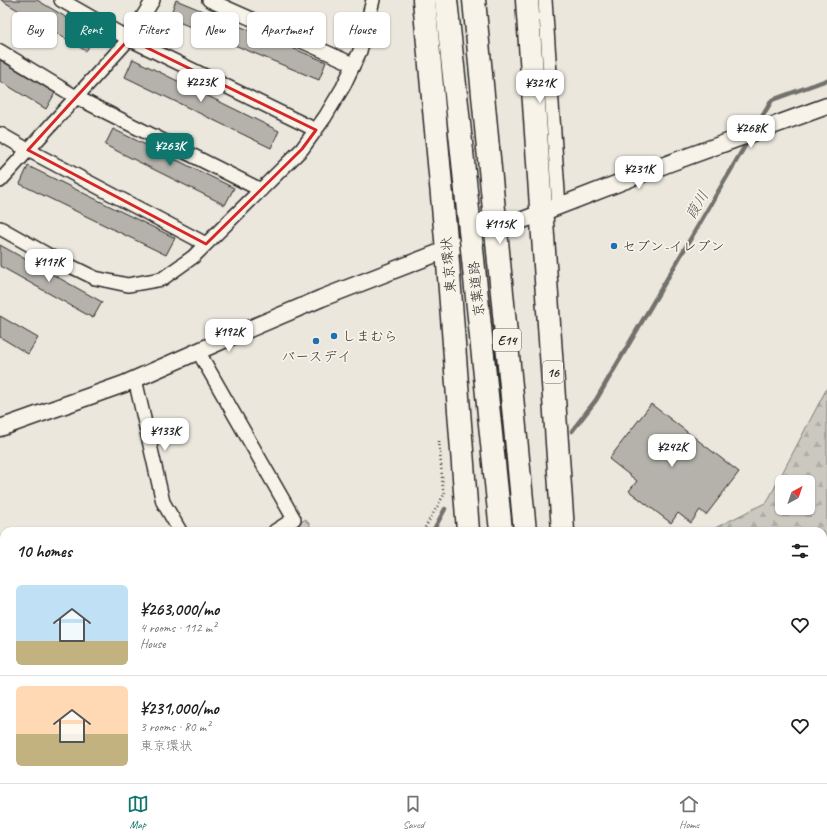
<!DOCTYPE html>
<meta charset="utf-8">
<style>
:root{--surface:#fff;--page:#f2f2f2;--text:#202124;--muted:#757577;--line:#e0e0e0;--accent:#0f766e}
body{margin:0;font-family:Caveat,"Klee One",sans-serif;background:var(--page);color:var(--text);height:100vh;display:flex;flex-direction:column;font-size:15px;white-space:nowrap}
*{box-sizing:border-box;margin:0}
p{font-size:13px;color:var(--muted)}
.icon{flex:none;width:22px;height:22px;fill:none;stroke:currentColor;stroke-width:2;stroke-linecap:round;stroke-linejoin:round}
.map{position:relative;flex:1;overflow:hidden}
.sheet{position:absolute;left:0px;top:527px;width:827px;height:256px;display:flex;flex-direction:column;background:var(--surface);border-radius:12px 12px 0 0;box-shadow:0 1px 3px #0004}
.sheet>*{flex:none}
.banner{position:absolute;left:12px;top:12px;width:400px;height:36px;display:flex;gap:8px}
.needle{width:26px;rotate:40deg}
.tools{position:absolute;left:775px;top:475px;display:grid;gap:8px}
.tools a{display:grid;place-items:center;width:40px;height:40px;border-radius:6px;background:var(--surface);box-shadow:0 1px 3px #0004;font-size:20px}
.price{position:absolute;translate:-50% -34px;padding:0 9px;border-radius:8px;background:#fff;color:#222;font-size:13px;line-height:26px;filter:drop-shadow(0 1px 2px #0008)}
.price::after{content:'';position:absolute;left:50%;top:24px;width:12px;height:9px;margin-left:-6px;background:inherit;clip-path:polygon(0 0,100% 0,50% 100%)}
.price.selected{background:var(--accent);color:#fff}
ul{padding:0;list-style:none}
li{display:flex;align-items:center;gap:12px;height:100px;padding:0 16px}
li+li{border-top:1px solid var(--line)}
li span{display:grid;place-items:center;flex:none;width:112px;height:80px;border-radius:6px;color:#555}
li>.icon{margin-inline-start:auto}
span .icon{width:48px;height:48px;fill:#fffc;stroke-width:1}
li b{font-size:17px}
h2{display:flex;justify-content:space-between;align-items:center;height:48px;padding:0 16px;font-size:17px}
.pill{padding:0 14px;border-radius:6px;background:var(--surface);box-shadow:0 1px 3px #0004;font-size:14px;line-height:36px}
.pill.selected{background:var(--accent);color:#fff}
.menu{display:flex;justify-content:space-around;align-items:center;height:56px;border-top:1px solid var(--line);background:var(--surface);font-size:11px;color:var(--muted)}
.menu a{display:grid;justify-items:center;gap:2px}
.menu .selected{color:var(--accent)}
.map>svg:first-child{display:block}
.built{fill:#dbd7ce}
.grass{fill:url(#grass-dots);stroke:#7b7a75}
.forest{fill:url(#forest-firs);stroke:#7b7a75;fill-rule:evenodd}
.lines{fill:none;stroke-linecap:round;stroke-linejoin:round}
.stream{stroke:#72716c;stroke-width:4.5}
.building{fill:#b5b2ab;stroke:#2b2b2b}
.minor-casing{stroke:#2b2b2b;stroke-width:16}
.tertiary-casing{stroke:#2b2b2b;stroke-width:19}
.trunk-casing{stroke:#2b2b2b;stroke-width:25}
.motorway-casing{stroke:#2b2b2b;stroke-width:25}
.path{stroke:#2b2b2b;stroke-width:2.5;stroke-dasharray:1 3;stroke-linecap:butt}
.minor{stroke:#f7f3e8;stroke-width:13}
.tertiary{stroke:#f7f3e8;stroke-width:16}
.trunk{stroke:#f7f3e8;stroke-width:22}
.motorway{stroke:#f7f3e8;stroke-width:22}
.motorway-bridge-casing{stroke:#2b2b2b;stroke-width:25;stroke-linecap:butt}
.motorway-bridge{stroke:#f7f3e8;stroke-width:22}
.marked{fill:none;stroke:#d62828;stroke-width:3;stroke-linejoin:round}
.poi-dot{fill:#1f6fb2;stroke:#f7f3e8;stroke-width:1.5}
.labels{text-anchor:middle;stroke-width:3.5;stroke-linejoin:round;paint-order:stroke}
.shield{fill:#f7f3e8;stroke:#686764;stroke-width:1}
.shield-label{font-size:13px;font-weight:bold;fill:#2b2b2b}
.poi-label{font-size:14px;fill:#2b2b2b;stroke:#f7f3e8;text-anchor:start}
.street-label{font-size:14px;fill:#2b2b2b;stroke:#f7f3e8}
.water-label{font-size:15px;font-style:italic;fill:#555451;stroke:#f7f3e8}
</style>
<div class="map">
<svg width="827" height="783" viewBox="0 0 827 783">
<defs>
<pattern id="grass-dots" width="8" height="8" patternUnits="userSpaceOnUse"><rect width="8" height="8" fill="#cbc8bf"/><path d="M2 2h.1M6 6h.1" fill="none" stroke="#aeaca4" stroke-width="1.8" stroke-linecap="round"/></pattern>
<pattern id="forest-firs" width="22" height="20" patternUnits="userSpaceOnUse"><rect width="22" height="20" fill="#cbc8bf"/><path d="M5 1l3.5 6h-7zM16 11l3.5 6h-7z" fill="#aeaca4"/></pattern>
</defs>
<rect width="100%" height="100%" fill="#ebe7dd"/>
<filter id="ink" filterUnits="userSpaceOnUse"><feTurbulence type="fractalNoise" baseFrequency=".025" numOctaves="2"/><feDisplacementMap in="SourceGraphic" scale="8" xChannelSelector="R" yChannelSelector="G"/><feConvolveMatrix kernelMatrix="1 2 1 2 8 2 1 2 1" color-interpolation-filters="sRGB"/></filter>
<g filter="url(#ink)">
<path class="built" d="M4,636v143h265l-2,4h-267v-145z"/>
<path class="grass" d="M306,519l7,12h-27z"/>
<path class="forest" d="M827,388v176l-4,6v-39h-114l58,-29zM782,482h26v26h-26z"/>
<g class="lines">
<path class="stream" d="M756,127l16,-27 55,-20
M572,431l24,-31 153,-261
M433,531l12,-22
M293,783l2,-4"/>
</g>
<path class="building" d="M1,0h36l59,35 -10,16z
M176,0l150,62 -7,18 -150,-62z
M133,59l146,72 -8,17 -146,-71z
M0,60l55,33 -9,16 -46,-28z
M113,129l121,59 -9,17 -120,-60z
M28,166l147,72 -9,17 -146,-71z
M0,245l102,57 -9,16 -93,-52z
M0,316l38,22 -10,16 -28,-17z
M651,404l88,68 -33,43 -6,-5 -9,13 -13,-10 -7,10 -42,-32 8,-10 -28,-22z
M0,668l4,3v97l-4,-3z"/>
<g class="lines">
<g class="minor-casing">
<path id="minor" d="M61,0l68,39 187,91
M209,0l144,64
M545,0l14,207
M0,51l76,46 185,93
M0,134l28,16 178,94
M0,181l129,-142 24,-39
M0,228l48,27 47,23 33,7 34,-6 31,-22 109,-108 23,-32 18,-30 17,-36 13,-51
M198,351l96,168 -19,12
M135,379l28,123 17,29
M823,746l4,-4
M789,783l3,-4"/>
</g>
<g class="tertiary-casing">
<path id="tertiary" d="M0,428l124,-44 111,-49 87,-37 348,-135 157,-57"/>
</g>
<g class="trunk-casing">
<path id="trunk" d="M424,0l23,250 21,281
M527,0l36,531
M484,779v4
M582,779l1,4"/>
</g>
<g class="motorway-casing">
<path id="motorway" d="M446,0l16,152
M474,0l14,148
M499,779v4
M526,779v4
M551,779v4"/>
</g>
<path class="path" d="M439,441l4,48 3,7
M423,531l22,-38
M275,783l2,-4
M307,783l2,-4"/>
<use href="#minor" class="minor"/>
<use href="#tertiary" class="tertiary"/>
<use href="#trunk" class="trunk"/>
<use href="#motorway" class="motorway"/>
<g class="motorway-bridge-casing">
<path id="motorway-bridge" d="M488,148l37,383
M462,152l39,379"/>
</g>
<use href="#motorway-bridge" class="motorway-bridge"/>
</g>
</g>
<path class="marked" d="M129,39l187,91 -14,19 -96,95 -178,-94z"/>
<g class="poi-dot">
<circle cx="614" cy="246" r="4"/>
<circle cx="334" cy="336" r="4"/>
<circle cx="316" cy="341" r="4"/>
</g>
<g class="labels">
<g class="shield">
<rect x="493" y="329" width="28" height="22" rx="3"/>
<rect x="543" y="361" width="20" height="22" rx="3"/>
</g>
<g class="shield-label">
<text x="507" y="345">E14</text>
<text x="553" y="377">16</text>
</g>
<g class="poi-label">
<text x="622" y="251">セブン-イレブン</text>
<text x="342" y="341">しまむら</text>
<text x="316" y="361" text-anchor="middle">バースデイ</text>
</g>
<g class="street-label">
<text transform="translate(448 265) rotate(-95)" y="5">東京環状</text>
<text transform="translate(476 289) rotate(-96)" y="5">京葉道路</text>
</g>
<g class="water-label">
<text transform="translate(697 205) rotate(-60)" y="5">葭川</text>
</g>
</g>
</svg>
<div class="tools">
<a><svg class="needle" viewBox="-14 -14 28 28"><path d="M0-13l5 13h-10z" fill="#e53935"/><path d="M0 13l5-13h-10z" fill="#757577"/></svg></a>
</div>
<b class="price" style="left:201px;top:103px">¥223K</b>
<b class="price" style="left:540px;top:104px">¥321K</b>
<b class="price" style="left:751px;top:149px">¥268K</b>
<b class="price selected" style="left:170px;top:167px">¥263K</b>
<b class="price" style="left:639px;top:190px">¥231K</b>
<b class="price" style="left:500px;top:245px">¥115K</b>
<b class="price" style="left:49px;top:283px">¥117K</b>
<b class="price" style="left:229px;top:353px">¥192K</b>
<b class="price" style="left:165px;top:452px">¥133K</b>
<b class="price" style="left:672px;top:468px">¥242K</b>
<div class="banner">
<a class="pill">Buy</a>
<a class="pill selected">Rent</a>
<a class="pill">Filters</a>
<a class="pill">New</a>
<a class="pill">Apartment</a>
<a class="pill">House</a>
</div>
<section class="sheet">
<h2>10 homes<svg class="icon" aria-label="filters" viewBox="0 0 24 24"><path d="M4 7h16M4 17h16"/><circle cx="9" cy="7" r="2"/><circle cx="15" cy="17" r="2"/></svg></h2>
<ul>
<li><span style="background:linear-gradient(#bfe0f5 70%,#c2b280 0)"><svg class="icon" aria-label="home" viewBox="0 0 24 24"><path d="M3 11l9-7 9 7M6 9v11h12V9"/></svg></span><div><b>¥263,000/mo</b><p>4 rooms · 112 m²</p><p>House</p></div><svg class="icon" aria-label="heart" viewBox="0 0 24 24"><path d="M12 20l-8-8c-3-5 5-10 8-4 3-6 11-1 8 4z"/></svg></li>
<li><span style="background:linear-gradient(#ffd9b3 60%,#c2b280 0)"><svg class="icon" aria-label="home" viewBox="0 0 24 24"><path d="M3 11l9-7 9 7M6 9v11h12V9"/></svg></span><div><b>¥231,000/mo</b><p>3 rooms · 80 m²</p><p>東京環状</p></div><svg class="icon" aria-label="heart" viewBox="0 0 24 24"><path d="M12 20l-8-8c-3-5 5-10 8-4 3-6 11-1 8 4z"/></svg></li>
</ul>
</section>
</div>
<nav class="menu">
<a class="selected"><svg class="icon" aria-label="map" viewBox="0 0 24 24"><path d="M3 6l6-2 6 2 6-2v14l-6 2-6-2-6 2zM9 4v14M15 6v14"/></svg>Map</a>
<a><svg class="icon" aria-label="saved" viewBox="0 0 24 24"><path d="M7 4h10v16l-5-4-5 4z"/></svg>Saved</a>
<a><svg class="icon" aria-label="home" viewBox="0 0 24 24"><path d="M3 11l9-7 9 7M6 9v11h12V9"/></svg>Home</a>
</nav>
